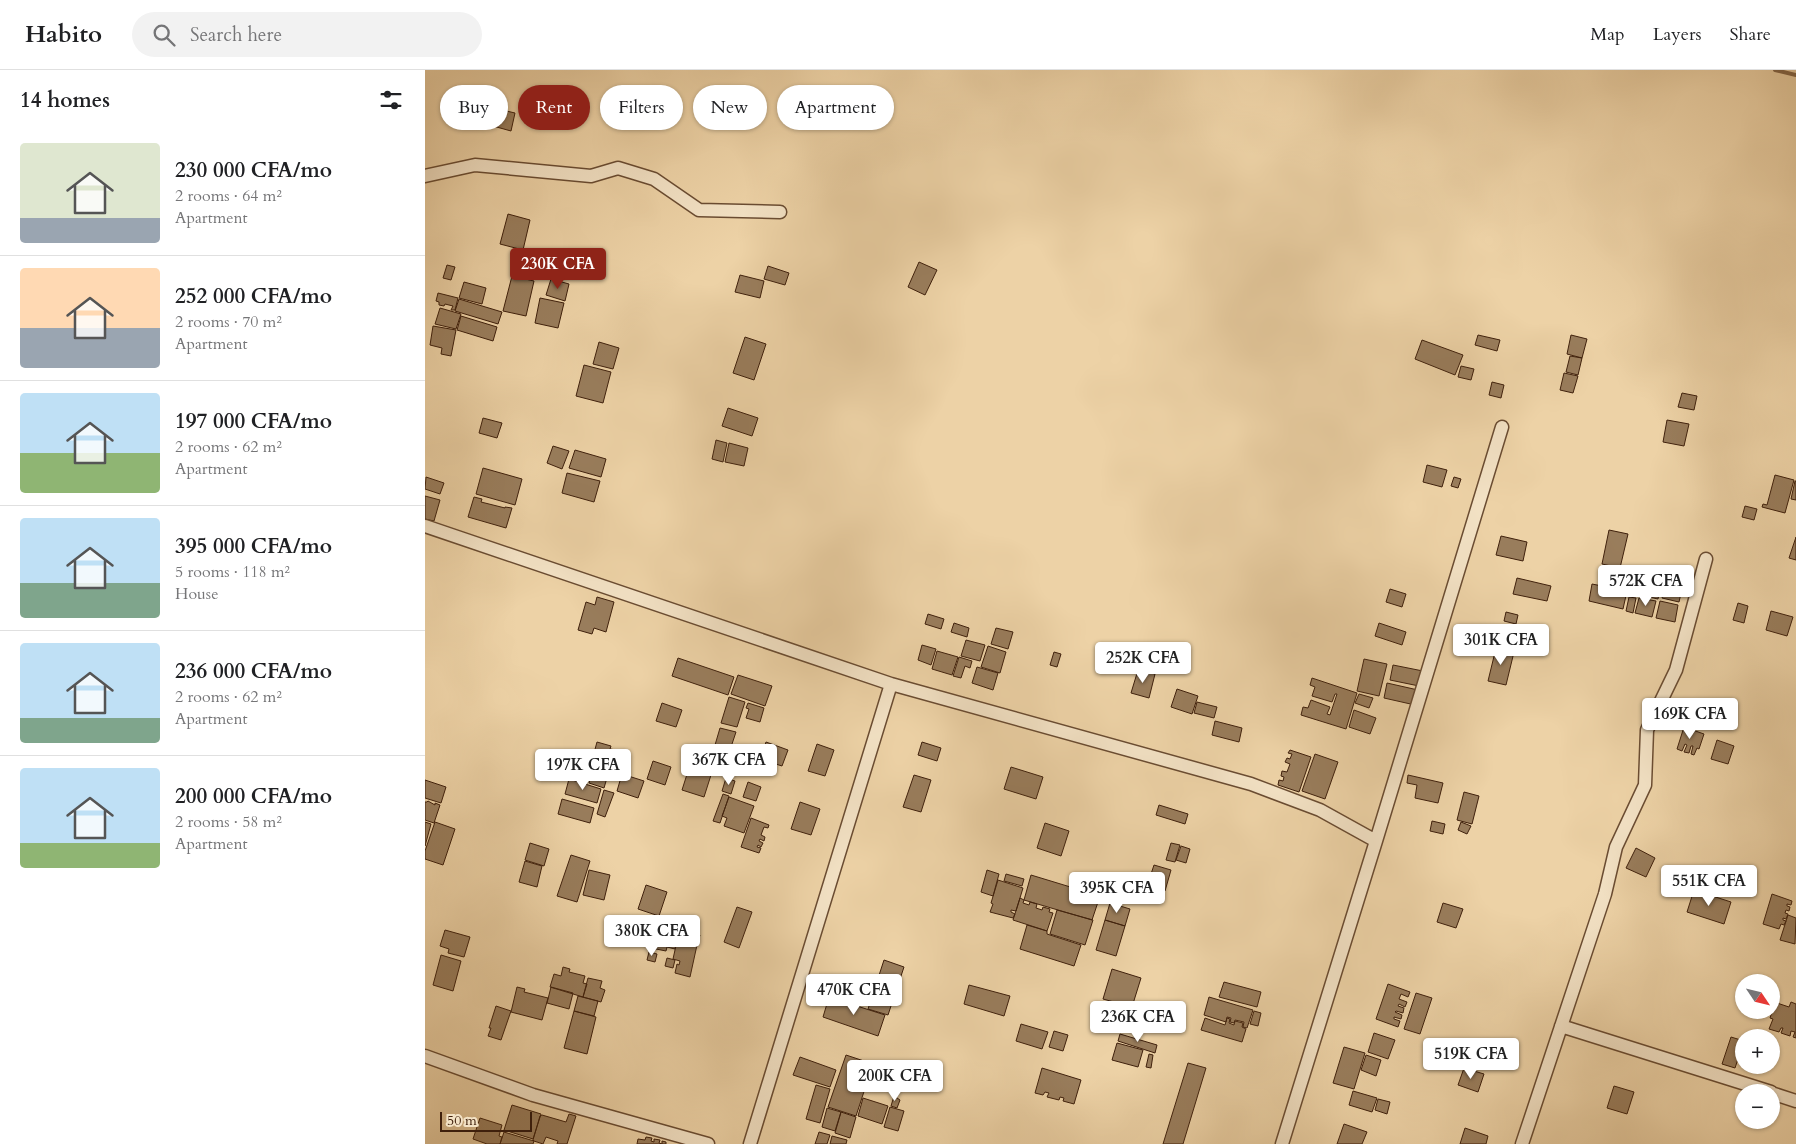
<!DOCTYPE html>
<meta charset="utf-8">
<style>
:root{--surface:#fff;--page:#f2f2f2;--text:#202124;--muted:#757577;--line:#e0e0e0;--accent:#8f2418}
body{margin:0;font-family:Cardo,serif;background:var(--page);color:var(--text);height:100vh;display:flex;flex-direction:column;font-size:19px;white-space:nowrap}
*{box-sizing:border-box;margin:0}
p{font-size:16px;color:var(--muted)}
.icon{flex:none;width:28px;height:28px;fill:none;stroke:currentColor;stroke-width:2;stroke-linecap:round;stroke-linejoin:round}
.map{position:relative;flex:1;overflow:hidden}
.sheet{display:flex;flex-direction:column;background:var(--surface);width:425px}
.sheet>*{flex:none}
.banner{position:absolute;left:15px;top:15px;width:475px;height:45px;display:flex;gap:10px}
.needle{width:32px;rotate:125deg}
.controls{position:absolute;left:1310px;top:904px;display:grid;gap:10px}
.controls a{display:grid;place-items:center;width:45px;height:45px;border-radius:50%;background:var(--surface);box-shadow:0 1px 4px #0004;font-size:25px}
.scale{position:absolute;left:15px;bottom:12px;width:92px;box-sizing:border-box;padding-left:5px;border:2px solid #3f200c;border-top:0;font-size:14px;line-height:18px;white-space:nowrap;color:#3f200c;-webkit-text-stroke:4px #f3e2c5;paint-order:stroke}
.price{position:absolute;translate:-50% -42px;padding:0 11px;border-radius:5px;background:#fff;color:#222;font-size:16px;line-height:32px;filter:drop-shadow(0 1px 2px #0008)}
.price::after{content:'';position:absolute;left:50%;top:30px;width:15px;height:11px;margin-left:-8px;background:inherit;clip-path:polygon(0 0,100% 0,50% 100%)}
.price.active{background:var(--accent);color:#fff}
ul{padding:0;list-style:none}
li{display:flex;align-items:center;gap:15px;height:125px;padding:0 20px}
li+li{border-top:1px solid var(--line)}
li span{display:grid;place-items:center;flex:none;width:140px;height:100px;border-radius:5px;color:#555}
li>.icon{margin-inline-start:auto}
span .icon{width:60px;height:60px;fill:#fffc;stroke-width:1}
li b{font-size:21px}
h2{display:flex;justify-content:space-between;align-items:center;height:60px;padding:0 20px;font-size:21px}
.pill{padding:0 18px;border-radius:22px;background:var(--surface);box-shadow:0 1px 4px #0004;font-size:18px;line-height:45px}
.pill.active{background:var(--accent);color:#fff}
header{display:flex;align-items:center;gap:30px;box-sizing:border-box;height:70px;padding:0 25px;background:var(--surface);border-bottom:1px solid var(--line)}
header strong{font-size:24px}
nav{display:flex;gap:28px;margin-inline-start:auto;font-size:18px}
.search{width:350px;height:45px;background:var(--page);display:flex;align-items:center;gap:12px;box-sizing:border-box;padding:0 18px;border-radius:28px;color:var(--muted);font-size:19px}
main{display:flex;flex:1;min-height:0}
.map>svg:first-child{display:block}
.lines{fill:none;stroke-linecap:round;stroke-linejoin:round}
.stream{stroke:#846649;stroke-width:4}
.building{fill:#997d5c;stroke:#3f200c}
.minor-casing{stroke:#6a4c32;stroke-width:15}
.minor{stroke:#f3e2c5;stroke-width:12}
</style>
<header>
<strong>Habito</strong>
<div class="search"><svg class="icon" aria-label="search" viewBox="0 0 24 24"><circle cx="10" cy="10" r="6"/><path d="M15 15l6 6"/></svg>Search here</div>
<nav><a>Map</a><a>Layers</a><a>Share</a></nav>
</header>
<main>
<section class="sheet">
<h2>14 homes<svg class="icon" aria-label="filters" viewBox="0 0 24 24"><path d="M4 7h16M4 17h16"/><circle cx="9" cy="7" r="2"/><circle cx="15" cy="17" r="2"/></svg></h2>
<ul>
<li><span style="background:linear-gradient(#dfe7d0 75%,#9aa5b1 0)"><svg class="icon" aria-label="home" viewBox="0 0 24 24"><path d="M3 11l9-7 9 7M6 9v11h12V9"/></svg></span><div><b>230 000 CFA/mo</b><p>2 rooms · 64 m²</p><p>Apartment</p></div></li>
<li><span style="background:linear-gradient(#ffd9b3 60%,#9aa5b1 0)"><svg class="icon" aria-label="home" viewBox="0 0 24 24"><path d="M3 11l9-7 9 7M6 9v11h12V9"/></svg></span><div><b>252 000 CFA/mo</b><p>2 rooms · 70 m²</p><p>Apartment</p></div></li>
<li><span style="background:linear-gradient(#bfe0f5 60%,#8fb573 0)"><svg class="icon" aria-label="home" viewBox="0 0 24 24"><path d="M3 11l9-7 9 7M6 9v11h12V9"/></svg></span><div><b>197 000 CFA/mo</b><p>2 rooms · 62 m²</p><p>Apartment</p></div></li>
<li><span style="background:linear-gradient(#bfe0f5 65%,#7fa58c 0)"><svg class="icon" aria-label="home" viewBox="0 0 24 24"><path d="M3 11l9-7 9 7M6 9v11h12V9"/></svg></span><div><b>395 000 CFA/mo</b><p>5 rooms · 118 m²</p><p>House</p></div></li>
<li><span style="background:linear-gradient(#bfe0f5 75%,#7fa58c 0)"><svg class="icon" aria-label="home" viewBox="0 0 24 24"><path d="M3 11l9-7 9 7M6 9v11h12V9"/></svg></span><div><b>236 000 CFA/mo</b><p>2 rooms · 62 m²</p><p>Apartment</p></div></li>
<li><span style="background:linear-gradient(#bfe0f5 75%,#8fb573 0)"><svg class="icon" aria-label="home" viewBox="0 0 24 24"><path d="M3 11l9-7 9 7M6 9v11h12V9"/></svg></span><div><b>200 000 CFA/mo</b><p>2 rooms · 58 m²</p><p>Apartment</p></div></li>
</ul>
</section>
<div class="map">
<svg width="1371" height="1074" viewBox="0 0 1371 1074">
<rect width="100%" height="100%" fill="#edd2a6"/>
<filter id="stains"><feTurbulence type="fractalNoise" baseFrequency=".004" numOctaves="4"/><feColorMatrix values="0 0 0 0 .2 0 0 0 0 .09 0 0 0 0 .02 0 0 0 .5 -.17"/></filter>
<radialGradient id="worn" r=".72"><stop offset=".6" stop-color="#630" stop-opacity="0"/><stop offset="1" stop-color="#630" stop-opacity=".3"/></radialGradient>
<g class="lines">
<path class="stream" d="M1350,0l21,5"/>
</g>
<path class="building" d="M73,39l17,4 -4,18 -18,-5z
M83,144l22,6 -7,30 -23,-6z
M95,181l14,4 -4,13 -14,-5z
M494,192l18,8 -12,25 -17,-8z
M22,195l8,2 -4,13 -8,-2z
M343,196l21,7 -4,12 -21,-6z
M315,205l24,6 -4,17 -25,-6z
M87,206l22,5 -8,35 -23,-5z
M126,209l18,5 -4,17 -19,-6z
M39,212l22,6 -4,16 -23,-6z
M13,223l20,5 -3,12h-4l2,-4 -8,-2 -1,2 -5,-1v-3l-3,-1z
M115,228l24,5 -6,25 -23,-5z
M34,229l43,13 -4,12 -43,-13z
M15,238l21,6 -5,15 -21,-5z
M36,246l36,11 -4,14 -36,-11z
M8,256l23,4 -5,26 -10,-2 1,-6 -12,-3z
M1053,265l22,5 -3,11 -22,-6z
M1146,265l16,4 -5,19 -15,-4z
M320,267l21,7 -12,36 -21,-7z
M997,270l41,15 -8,20 -40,-16z
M174,272l20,6 -6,21 -20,-5z
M1145,286l12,2 -4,17 -12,-3z
M159,295l27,7 -8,31 -27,-7z
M1036,296l13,3 -3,11 -13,-3z
M1139,303l14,3 -5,17 -13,-3z
M1067,312l12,3 -3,13 -12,-3z
M1257,323l15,3 -3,14 -16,-3z
M303,338l30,10 -6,18 -30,-10z
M58,348l19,5 -5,15 -18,-5z
M1242,350l22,4 -5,22 -21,-4z
M291,370l11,3 -4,19 -11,-3z
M304,373l19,5 -4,18 -19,-4z
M128,376l16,5 -7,18 -15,-6z
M150,380l31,9 -5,18 -32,-9z
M1002,395l20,5 -5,17 -19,-5z
M58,398l39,11 -7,26 -39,-11z
M142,403l33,8 -6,21 -32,-9z
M1350,405l19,5 -9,33 -23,-6 1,-3 4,1z
M1,407l18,6 -4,11 -15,-5z
M1029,407l7,2 -3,9 -7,-2z
M1370,411h1v19l-5,-1z
M0,426l15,4 -6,21 -9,-2z
M49,427l8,2 -1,3 24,6v-1l7,1 -6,20 -38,-11z
M1320,436l12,3 -3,11 -12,-3z
M1184,460l19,4 -8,34 -18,-4z
M1076,466l26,6 -4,19 -27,-6z
M1371,467v23l-7,-2z
M1092,508l34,8 -4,15 -34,-7z
M1219,511l17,4 -3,14 -18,-4z
M1167,514l35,7 -4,18 -34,-8z
M1241,515l16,4 -3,13 -17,-4z
M965,519l16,5 -4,13 -16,-5z
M172,527l17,5 -8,30 -12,-4 -2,6 -14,-4 8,-28 9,3z
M1204,527l7,1 -3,15 -7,-2z
M1214,528l17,3 -4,16 -17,-4z
M1235,531l18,4 -3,17 -19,-4z
M1313,533l10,3 -4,17 -11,-3z
M1346,541l22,6 -6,19 -21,-6z
M1081,542l12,3 -2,9 -12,-3z
M503,544l16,5 -3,10 -16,-5z
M529,553l15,5 -2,9 -16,-5z
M954,553l27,9 -4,13 -27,-9z
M571,558l17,4 -5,17 -17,-5z
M541,570l19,5 -5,16 -19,-5z
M497,575l14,4 -5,16 -13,-5z
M563,576l18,6 -6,21 -19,-6z
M1071,578l18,4 -8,33 -18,-4z
M512,581l21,6 -6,18 -20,-6z
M629,582l7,2 -4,13 -7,-2z
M534,587l13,4 -2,7 -5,-2 -4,12 -8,-2z
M253,588l56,19 -6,18 -56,-19z
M939,589l23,5 -8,32 -22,-5z
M968,595l30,6 -4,15 -29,-6z
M552,597l21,6 -5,17 -21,-7z
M713,600l17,4 -6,24 -18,-5z
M313,605l34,11 -7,20 -34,-12z
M887,608l45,15 -11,36 -45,-14 2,-8 5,1 3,-8 19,7 -3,7 3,1 7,-21h-2l-3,8 -20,-6 3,-9 -5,-2z
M962,613l31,7 -3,15 -31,-7z
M752,619l21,7 -6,18 -21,-7z
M934,624l14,4 -4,10 -14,-5z
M304,627l16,5 -8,25 -16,-4z
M772,632l20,5 -3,11 -20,-5z
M237,633l20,7 -6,17 -20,-6z
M323,633l16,5 -4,14 -14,-4 3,-9 -3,-1z
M929,640l22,8 -6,16 -21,-7z
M790,651l27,7 -3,14 -27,-7z
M1259,657l20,7 -5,15 -2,-1 -3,7 -3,-1 2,-8h-2l-2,7 -5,-1 3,-7 -2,-1 -3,7 -5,-2z
M295,658l16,4 -6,18 -15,-5z
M1292,670l17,6 -6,18 -17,-5z
M172,672l14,4 -1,3 6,1 -6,19 -19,-5z
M341,672l22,8 -6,16 -22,-7z
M497,672l19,6 -4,13 -19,-6z
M392,674l17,6 -9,26 -17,-5z
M865,680l21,7 -12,35 -21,-7 1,-5 4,1 1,-4 -3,-1 1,-5 5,1 3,-8 -5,-2 2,-4 3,1 2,-5 -4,-1z
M890,684l23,8 -13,37 -23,-8z
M228,691l18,6 -6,18 -18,-6z
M169,697l15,4 -5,17 -15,-5z
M586,697l32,10 -7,22 -32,-10z
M264,698l22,7 -7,22 -22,-7z
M197,704l22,7 -6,17 -21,-7z
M489,705l17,5 -10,32 -18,-5z
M983,705l35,8 -5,20 -23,-5 2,-13 -10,-2z
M301,708l9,3 -4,13 -9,-3z
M144,709l32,10 -4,14 -32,-9z
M0,710l21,7 -5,16 -16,-5z
M323,712l13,5 -5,14 -13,-4z
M179,720l10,3 -9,24 -8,-3z
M1039,722l15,4 -7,28 -15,-4z
M298,724l6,2 -9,27 -7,-2z
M304,727l25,9 -10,27 -20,-7 3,-8 -5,-2z
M137,729l32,9 -4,15 -32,-9z
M3,731l7,4v-2l5,2 -6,18 -9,-3v-18h2z
M375,732l20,7 -9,26 -20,-6z
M734,735l29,9 -3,10 -29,-9z
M326,748l18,7 -1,3 -4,-1 -3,8 4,2 -1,4 -4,-2 -1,2 4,2 -2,4 -3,-2 -1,2 4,1 -2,5 -18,-6z
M1007,751l13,3 -2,10 -13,-3z
M0,752l6,2 -6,22z
M10,752l20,7 -12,36 -18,-6v-8z
M1036,752l10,4 -4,8 -9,-4z
M620,753l24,8 -8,25 -24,-8z
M105,773l19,6 -5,17 -19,-6z
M746,773l9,2 -5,17 -9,-2z
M756,776l9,3 -4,14 -10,-3z
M1211,778l19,10 -9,19 -20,-9z
M146,785l19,6 -13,41 -20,-6z
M100,791l17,5 -5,21 -18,-5z
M729,795l17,5 -6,21 -18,-5z
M164,800l21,5 -6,25 -21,-5z
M562,800l12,4 -6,22 -12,-4z
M581,804l18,5 -2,7 -18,-5z
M606,805l69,21 -8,24 -68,-20z
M573,810l25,8 -7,23 -5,-1v2l4,2 -2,4 -23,-6 3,-8 -2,-1z
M221,815l21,7 -8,24 -21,-7z
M1269,820l37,12 -7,22 -37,-12z
M1347,824l20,7 -1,4 -4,-1v2l3,1 -1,4 -3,-1 -1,3 3,1 -2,5 -3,-1v2l3,1 -2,4 -3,-1 -2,5 -16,-5z
M595,828l4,2 -1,3 6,2 1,-3 7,2 -1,4 6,2 1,-3 7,2 -1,3 4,1 -6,18 -34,-11z
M685,833l20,6 -5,17 -20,-6z
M1018,833l20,6 -7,19 -19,-6z
M312,837l15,5 -13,36 -15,-6z
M632,840l36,10 -8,25 -35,-11z
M1363,845l8,3 -1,26 -15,-4z
M680,850l20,6 -9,30 -20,-6z
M231,855l44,10 -3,10 -20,-5 -2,9 -8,-2 -1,4 -15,-3z
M602,855l20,6v3l34,11 -7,21 -54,-17z
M20,860l25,7 -6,20 -16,-4 1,-4 -9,-3z
M252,871l20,4 -7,32 -15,-4 2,-9 2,1 1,-4 -7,-2z
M224,882l8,2 -2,8 -8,-2z
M16,885l20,6 -8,30 -20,-6z
M242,888l8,2 -2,8 -8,-2z
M459,890l20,7 -16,48 -20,-6z
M138,897l7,2 -1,3 16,4 -2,7 4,1 -4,13 -33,-10 4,-13 7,2z
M687,899l29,9 -9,29 -29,-8z
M163,908l14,3 -2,7 5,2 -4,12 -18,-5z
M799,912l37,10 -4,15 -38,-10z
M963,914l22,8 -2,5 -7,-3 -2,5 8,3 -2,5 -6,-3 -1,2 6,2 -1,5 -7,-2 -1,1 7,3 -1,4 -7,-2v2l6,2 -2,6 -22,-8z
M544,915l41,11 -6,20 -40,-12z
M92,917l8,2 -1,3 24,6 -6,22 -31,-8z
M126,917l22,6 -4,16 -22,-6z
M991,923l16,5 -12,36 -16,-5z
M153,926l20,5 -4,15 -20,-5z
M404,927l56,18 -7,21 -55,-19z
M784,927l44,13 -6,18 -4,-1 1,-5 -9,-2 -1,3 -4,-1 1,-4 -4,-1 -1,5 -22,-7z
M1366,932l5,2v34l-3,-1 2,-5 -4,-1 -1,5 -9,-3 2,-5h-2l-2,4 -10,-3 4,-10 -3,-1 3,-9 2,1 2,-7 12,4z
M71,936l15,5 -10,29 -13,-4 3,-8h-2z
M149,941l22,6 -9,37 -23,-6z
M829,941l7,2 -3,13 -8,-2z
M780,948l20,7 2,-7 3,1 -1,4 5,2 1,-4 8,2 -1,4 4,2 -4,13 -41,-12z
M596,954l27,8 -6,17 -26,-8z
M629,961l14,4 -5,16 -14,-4z
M949,963l21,7 -7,19 -20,-7z
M695,964l37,11 -2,8 -37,-12z
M1306,967l13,4 -9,27 -13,-4z
M692,973l26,7 -5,17 -26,-7z
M919,977l21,6 -11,36 -21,-6z
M724,984l4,1 -2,13 -5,-1z
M421,985l27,9 -17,52 -28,-9z
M941,985l15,5 -5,16 -15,-6z
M375,987l36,13 -6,17 -37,-12z
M763,993l18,5 -23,76h-20z
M617,998l39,12 -7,24 -11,-3 1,-3 -4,-1 -1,3 -12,-3 2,-4 -4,-1 -2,3 -8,-2z
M1039,998l20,6 -6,18 -20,-7z
M391,1015l14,4 -10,34 -14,-4z
M1189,1016l20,6 -7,22 -20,-6z
M928,1021l24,7 -5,14 -23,-7z
M469,1026l6,4 -3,8 -6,-2z
M438,1028l25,8 -6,18 -24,-8z
M953,1029l12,3 -3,12 -12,-4z
M87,1035l29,9 -8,25 -29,-9z
M465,1037l14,4 -6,20 -14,-4z
M402,1038l14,4 -6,19 -13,-4z
M416,1042l15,5 -6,21 -15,-5z
M144,1044l7,2 -9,28h-10l1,-3 -12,-4 -3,7 -9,-3 -1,-1 7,-24 2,-1 24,7z
M55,1048l22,7 -3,11 3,1 -2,7h-13l-14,-5z
M919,1054l23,8 -5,12h-25z
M1040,1058l23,8 -2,8h-26z
M79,1062l30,9 -1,3h-33z
M394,1062l11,3 -3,9h-12z
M407,1066l15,4 -1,4h-16z
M221,1067l6,1 -1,3 3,1v-3l6,1 -1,3 3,1v-3l4,1v2h-29l1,-5 7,1z"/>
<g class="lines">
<g class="minor-casing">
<path id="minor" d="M0,106l50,-11 116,11 27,-8 36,11 45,31 81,2
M0,456l466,158 360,100 69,26 56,31
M1136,956l210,66
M0,986l108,39 175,49
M1346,1023l25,8
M325,1074l141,-460
M857,1074l94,-303 126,-414
M1097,1074l83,-250 11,-47 29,-62 2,-55 29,-60 30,-111"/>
</g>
<use href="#minor" class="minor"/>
</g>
<rect width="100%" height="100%" filter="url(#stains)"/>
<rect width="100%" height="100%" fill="url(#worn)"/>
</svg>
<div class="controls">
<a><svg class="needle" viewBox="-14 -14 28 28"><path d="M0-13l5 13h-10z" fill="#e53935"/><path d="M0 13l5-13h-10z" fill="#757577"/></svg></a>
<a>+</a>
<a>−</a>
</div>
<div class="scale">50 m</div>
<b class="price active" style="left:133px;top:220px">230K CFA</b>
<b class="price" style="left:1221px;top:537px">572K CFA</b>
<b class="price" style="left:1076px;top:596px">301K CFA</b>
<b class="price" style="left:718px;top:614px">252K CFA</b>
<b class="price" style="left:1265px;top:670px">169K CFA</b>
<b class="price" style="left:304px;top:716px">367K CFA</b>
<b class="price" style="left:158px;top:721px">197K CFA</b>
<b class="price" style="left:1284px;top:837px">551K CFA</b>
<b class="price" style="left:692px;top:844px">395K CFA</b>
<b class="price" style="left:227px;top:887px">380K CFA</b>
<b class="price" style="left:429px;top:946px">470K CFA</b>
<b class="price" style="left:713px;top:973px">236K CFA</b>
<b class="price" style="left:1046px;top:1010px">519K CFA</b>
<b class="price" style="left:470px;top:1032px">200K CFA</b>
<div class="banner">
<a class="pill">Buy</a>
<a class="pill active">Rent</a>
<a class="pill">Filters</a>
<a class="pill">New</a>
<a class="pill">Apartment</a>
</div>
</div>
</main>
